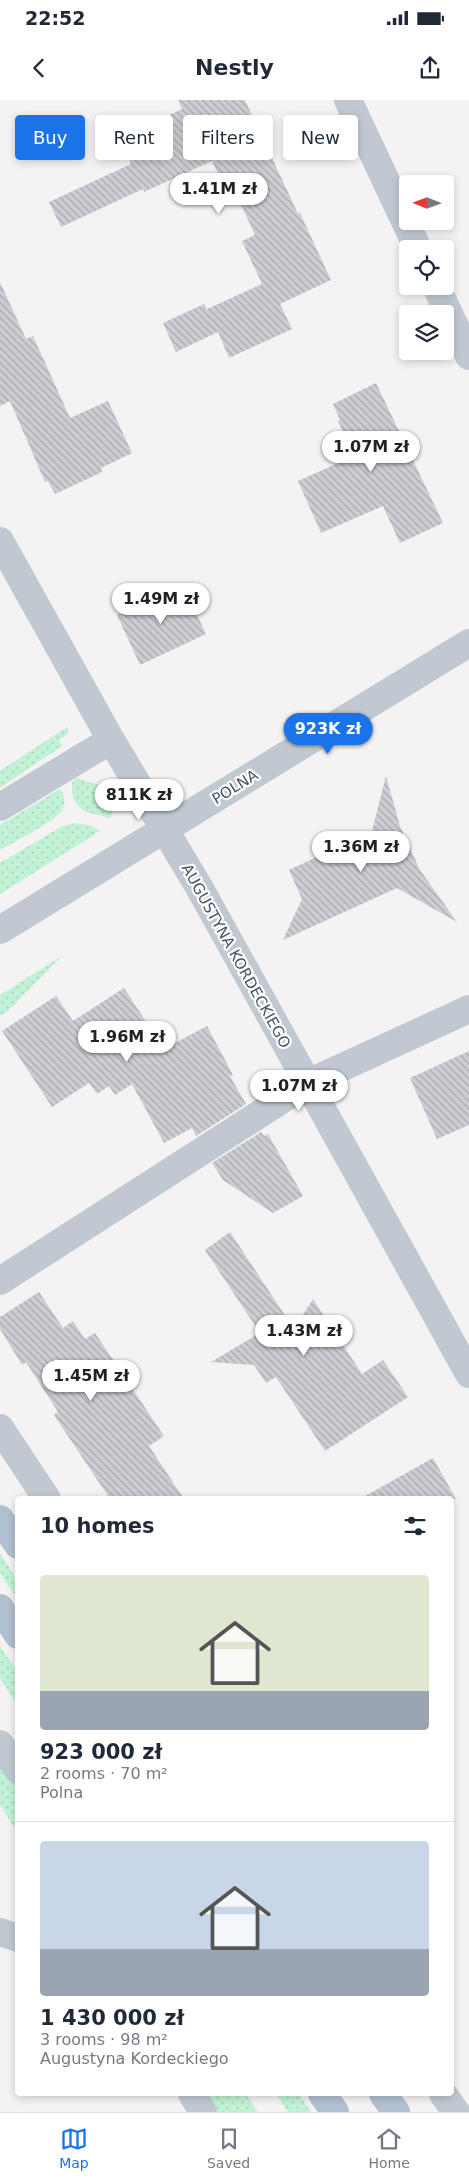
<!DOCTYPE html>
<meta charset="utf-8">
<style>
:root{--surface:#fff;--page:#f2f2f3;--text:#1f2937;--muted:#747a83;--line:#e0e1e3;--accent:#1a73e8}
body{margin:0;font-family:"DejaVu Sans",sans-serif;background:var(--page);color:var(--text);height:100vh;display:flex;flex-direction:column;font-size:19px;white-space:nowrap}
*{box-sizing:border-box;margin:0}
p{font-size:16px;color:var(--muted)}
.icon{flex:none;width:28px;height:28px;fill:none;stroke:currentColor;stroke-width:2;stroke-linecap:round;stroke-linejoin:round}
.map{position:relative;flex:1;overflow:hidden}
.side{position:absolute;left:15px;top:1396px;width:439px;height:600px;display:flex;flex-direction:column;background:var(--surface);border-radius:5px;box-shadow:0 2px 8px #0003}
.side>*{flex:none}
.banner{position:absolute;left:15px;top:15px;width:440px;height:45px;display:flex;gap:10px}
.needle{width:32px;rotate:271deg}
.controls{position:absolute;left:399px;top:75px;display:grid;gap:10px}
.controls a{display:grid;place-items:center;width:55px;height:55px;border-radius:5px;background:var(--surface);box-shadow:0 2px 8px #0003;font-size:25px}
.price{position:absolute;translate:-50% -42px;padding:0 11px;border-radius:18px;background:#fff;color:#222;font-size:16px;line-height:32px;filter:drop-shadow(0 1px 2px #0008)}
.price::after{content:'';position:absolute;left:50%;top:30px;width:15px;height:11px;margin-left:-8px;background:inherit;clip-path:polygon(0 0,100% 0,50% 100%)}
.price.selected{background:var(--accent);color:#fff}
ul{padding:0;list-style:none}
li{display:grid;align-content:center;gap:10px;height:265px;padding:0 25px}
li+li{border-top:1px solid var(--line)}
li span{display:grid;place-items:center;height:155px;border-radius:5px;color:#555}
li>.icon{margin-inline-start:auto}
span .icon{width:90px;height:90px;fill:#fffc;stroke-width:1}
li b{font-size:21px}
h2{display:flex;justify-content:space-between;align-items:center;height:60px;padding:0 25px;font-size:21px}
.pill{padding:0 18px;border-radius:5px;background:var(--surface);box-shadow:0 2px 8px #0003;font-size:18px;line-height:45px}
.pill.selected{background:var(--accent);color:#fff}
.status{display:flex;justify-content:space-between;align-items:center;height:35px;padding:0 25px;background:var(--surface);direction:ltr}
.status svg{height:14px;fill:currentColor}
header{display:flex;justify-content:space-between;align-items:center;height:65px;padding:0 25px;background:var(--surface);font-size:22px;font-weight:700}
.dock{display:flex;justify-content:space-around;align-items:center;height:70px;border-top:1px solid var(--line);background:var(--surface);font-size:14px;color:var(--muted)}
.dock a{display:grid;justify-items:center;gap:2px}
.dock .selected{color:var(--accent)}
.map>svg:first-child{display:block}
.grass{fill:url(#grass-dots)}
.building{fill:url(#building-back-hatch)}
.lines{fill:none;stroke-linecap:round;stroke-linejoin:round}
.minor{stroke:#c0c9d2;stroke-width:28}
.major{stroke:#b1c0d1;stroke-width:28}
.labels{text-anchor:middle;stroke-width:4.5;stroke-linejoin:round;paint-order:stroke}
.street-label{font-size:15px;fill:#495461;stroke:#fff}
</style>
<div class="status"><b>22:52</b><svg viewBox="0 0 49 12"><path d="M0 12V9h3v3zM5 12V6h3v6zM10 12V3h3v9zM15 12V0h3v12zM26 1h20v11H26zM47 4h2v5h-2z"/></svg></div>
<header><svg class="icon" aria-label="back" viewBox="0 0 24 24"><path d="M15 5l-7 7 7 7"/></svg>Nestly<svg class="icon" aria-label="share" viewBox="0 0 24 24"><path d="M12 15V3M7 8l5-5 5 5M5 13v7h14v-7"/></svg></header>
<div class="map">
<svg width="469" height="2012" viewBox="0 0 469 2012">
<defs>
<pattern id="grass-dots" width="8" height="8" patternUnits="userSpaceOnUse" patternTransform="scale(1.25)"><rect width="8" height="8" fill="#c1f2d6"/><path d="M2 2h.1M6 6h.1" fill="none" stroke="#a7d1ba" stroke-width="1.8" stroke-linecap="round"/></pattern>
<pattern id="building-back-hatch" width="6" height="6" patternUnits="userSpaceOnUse" patternTransform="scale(1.25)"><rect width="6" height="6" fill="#ccced4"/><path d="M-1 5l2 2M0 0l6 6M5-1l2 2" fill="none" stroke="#a8aaaf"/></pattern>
</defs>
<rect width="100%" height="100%" fill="#f4f2f2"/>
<path class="grass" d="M67,627l2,6 -10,7 3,6 -62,42v-17z
M76,678l28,8 7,6 2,13 -2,13c-23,-5 -40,-6 -39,-35z
M60,689c5,5 6,15 2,21 -6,11 -49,32 -62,40v-25z
M75,723l17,3 8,5 -100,63v-31l61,-36z
M62,856l-53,54 -9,6v-21z
M0,1453l17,27v19l-17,-26z
M0,1546l17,26v33l-17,-27z
M0,1659l17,24v49l-17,-27z
M207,1994h39l12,18h-41z
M276,1994h23l12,18h-23z"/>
<path class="building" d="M178,0h67l53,114 2,-1 31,67 -51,24 12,25 -63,29 -11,-26 -42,20 -13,-29 41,-19 3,5 55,-25 -20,-43 13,-6 -28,-61 -7,4 -8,-17 -68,31 -1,-3 -82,38 -12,-25 82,-38 -12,-26 63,-29z
M0,182l26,57 7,-3 37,82 38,-17 24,52 -31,15 1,4 -47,22 -7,-13 -3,1 -35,-81 -10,5z
M376,283l67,140 -43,20 -17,-37 -62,27 -23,-52 56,-25 -16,-35 2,-1 -7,-16z
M183,485l23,49 -66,31 -23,-50z
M386,676l14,50 20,44 37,52 -60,-34 -114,52 19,-41 -13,-29 83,-39z
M124,888l40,61 43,-23 26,49 -3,1 16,28 -50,32 -4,-8 -28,15 -32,-59 -17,11 -6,-9 -12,8 -8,-11 -37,24 -50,-76 54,-35 17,25z
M469,951v74l-32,14 -27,-61z
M261,1032l3,4 4,-2 35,62 -30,17 -50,-33 -11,-17z
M230,1132l64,97 19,-30 49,75 21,-14 25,37 -83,54 -49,-74 -10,6 -12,-18 -43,-3 49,-29 -55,-83z
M39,1192l24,36 10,-7 12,18 10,-6 69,103 -15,10 35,53h-74l-56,-84 4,-3 -32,-50 -4,3 -22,-36v-12z
M433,1358l23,41h-96z"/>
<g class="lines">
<path class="minor" d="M348,0l70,149
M436,186l33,70
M0,441l111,199 88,147 270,487
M0,707l111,-67
M0,830l469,-287
M0,1181l308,-198 161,-74
M0,1328l47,71
M0,1644l18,26
M0,1832l18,6
M192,1994l11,18
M443,1994l13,18"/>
<path class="major" d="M0,1419l18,26
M0,1508l18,27
M322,1994l13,18
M383,1994l13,18"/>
</g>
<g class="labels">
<g class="street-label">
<text transform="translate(235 687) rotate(-32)" y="5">POLNA</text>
<text transform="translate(236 856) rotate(61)" y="5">AUGUSTYNA KORDECKIEGO</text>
</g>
</g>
</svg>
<div class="controls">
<a><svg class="needle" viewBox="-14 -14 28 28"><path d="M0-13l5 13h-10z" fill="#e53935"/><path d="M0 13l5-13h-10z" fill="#747a83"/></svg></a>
<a><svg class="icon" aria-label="locate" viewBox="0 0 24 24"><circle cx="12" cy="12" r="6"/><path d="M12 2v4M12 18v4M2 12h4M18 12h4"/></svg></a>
<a><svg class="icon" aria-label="layers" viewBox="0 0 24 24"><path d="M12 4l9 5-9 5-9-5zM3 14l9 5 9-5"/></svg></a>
</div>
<b class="price" style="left:219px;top:115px">1.41M zł</b>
<b class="price" style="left:371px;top:373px">1.07M zł</b>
<b class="price" style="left:161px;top:525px">1.49M zł</b>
<b class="price selected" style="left:328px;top:655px">923K zł</b>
<b class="price" style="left:139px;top:721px">811K zł</b>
<b class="price" style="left:361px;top:773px">1.36M zł</b>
<b class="price" style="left:127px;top:963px">1.96M zł</b>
<b class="price" style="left:299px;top:1012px">1.07M zł</b>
<b class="price" style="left:304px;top:1257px">1.43M zł</b>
<b class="price" style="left:91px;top:1302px">1.45M zł</b>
<div class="banner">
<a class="pill selected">Buy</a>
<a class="pill">Rent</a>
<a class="pill">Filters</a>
<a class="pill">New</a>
</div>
<section class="side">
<h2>10 homes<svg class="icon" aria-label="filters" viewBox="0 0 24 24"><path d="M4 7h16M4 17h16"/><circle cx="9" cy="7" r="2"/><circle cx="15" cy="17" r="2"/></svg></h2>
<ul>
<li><span style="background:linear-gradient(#dfe7d0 75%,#9aa5b1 0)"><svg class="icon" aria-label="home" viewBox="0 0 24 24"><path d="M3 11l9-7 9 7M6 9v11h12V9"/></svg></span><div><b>923 000 zł</b><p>2 rooms · 70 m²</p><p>Polna</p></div></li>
<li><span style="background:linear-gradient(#c9d6e8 70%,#9aa5b1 0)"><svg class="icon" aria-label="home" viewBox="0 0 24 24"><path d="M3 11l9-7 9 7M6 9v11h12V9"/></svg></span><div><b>1 430 000 zł</b><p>3 rooms · 98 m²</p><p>Augustyna Kordeckiego</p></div></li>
</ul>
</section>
</div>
<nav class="dock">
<a class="selected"><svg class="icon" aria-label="map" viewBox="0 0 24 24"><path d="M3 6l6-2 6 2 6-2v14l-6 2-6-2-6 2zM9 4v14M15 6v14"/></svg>Map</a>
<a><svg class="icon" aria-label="saved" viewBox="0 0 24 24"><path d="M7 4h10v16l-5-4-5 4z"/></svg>Saved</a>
<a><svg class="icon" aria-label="home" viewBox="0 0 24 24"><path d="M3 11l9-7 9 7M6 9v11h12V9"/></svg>Home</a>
</nav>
